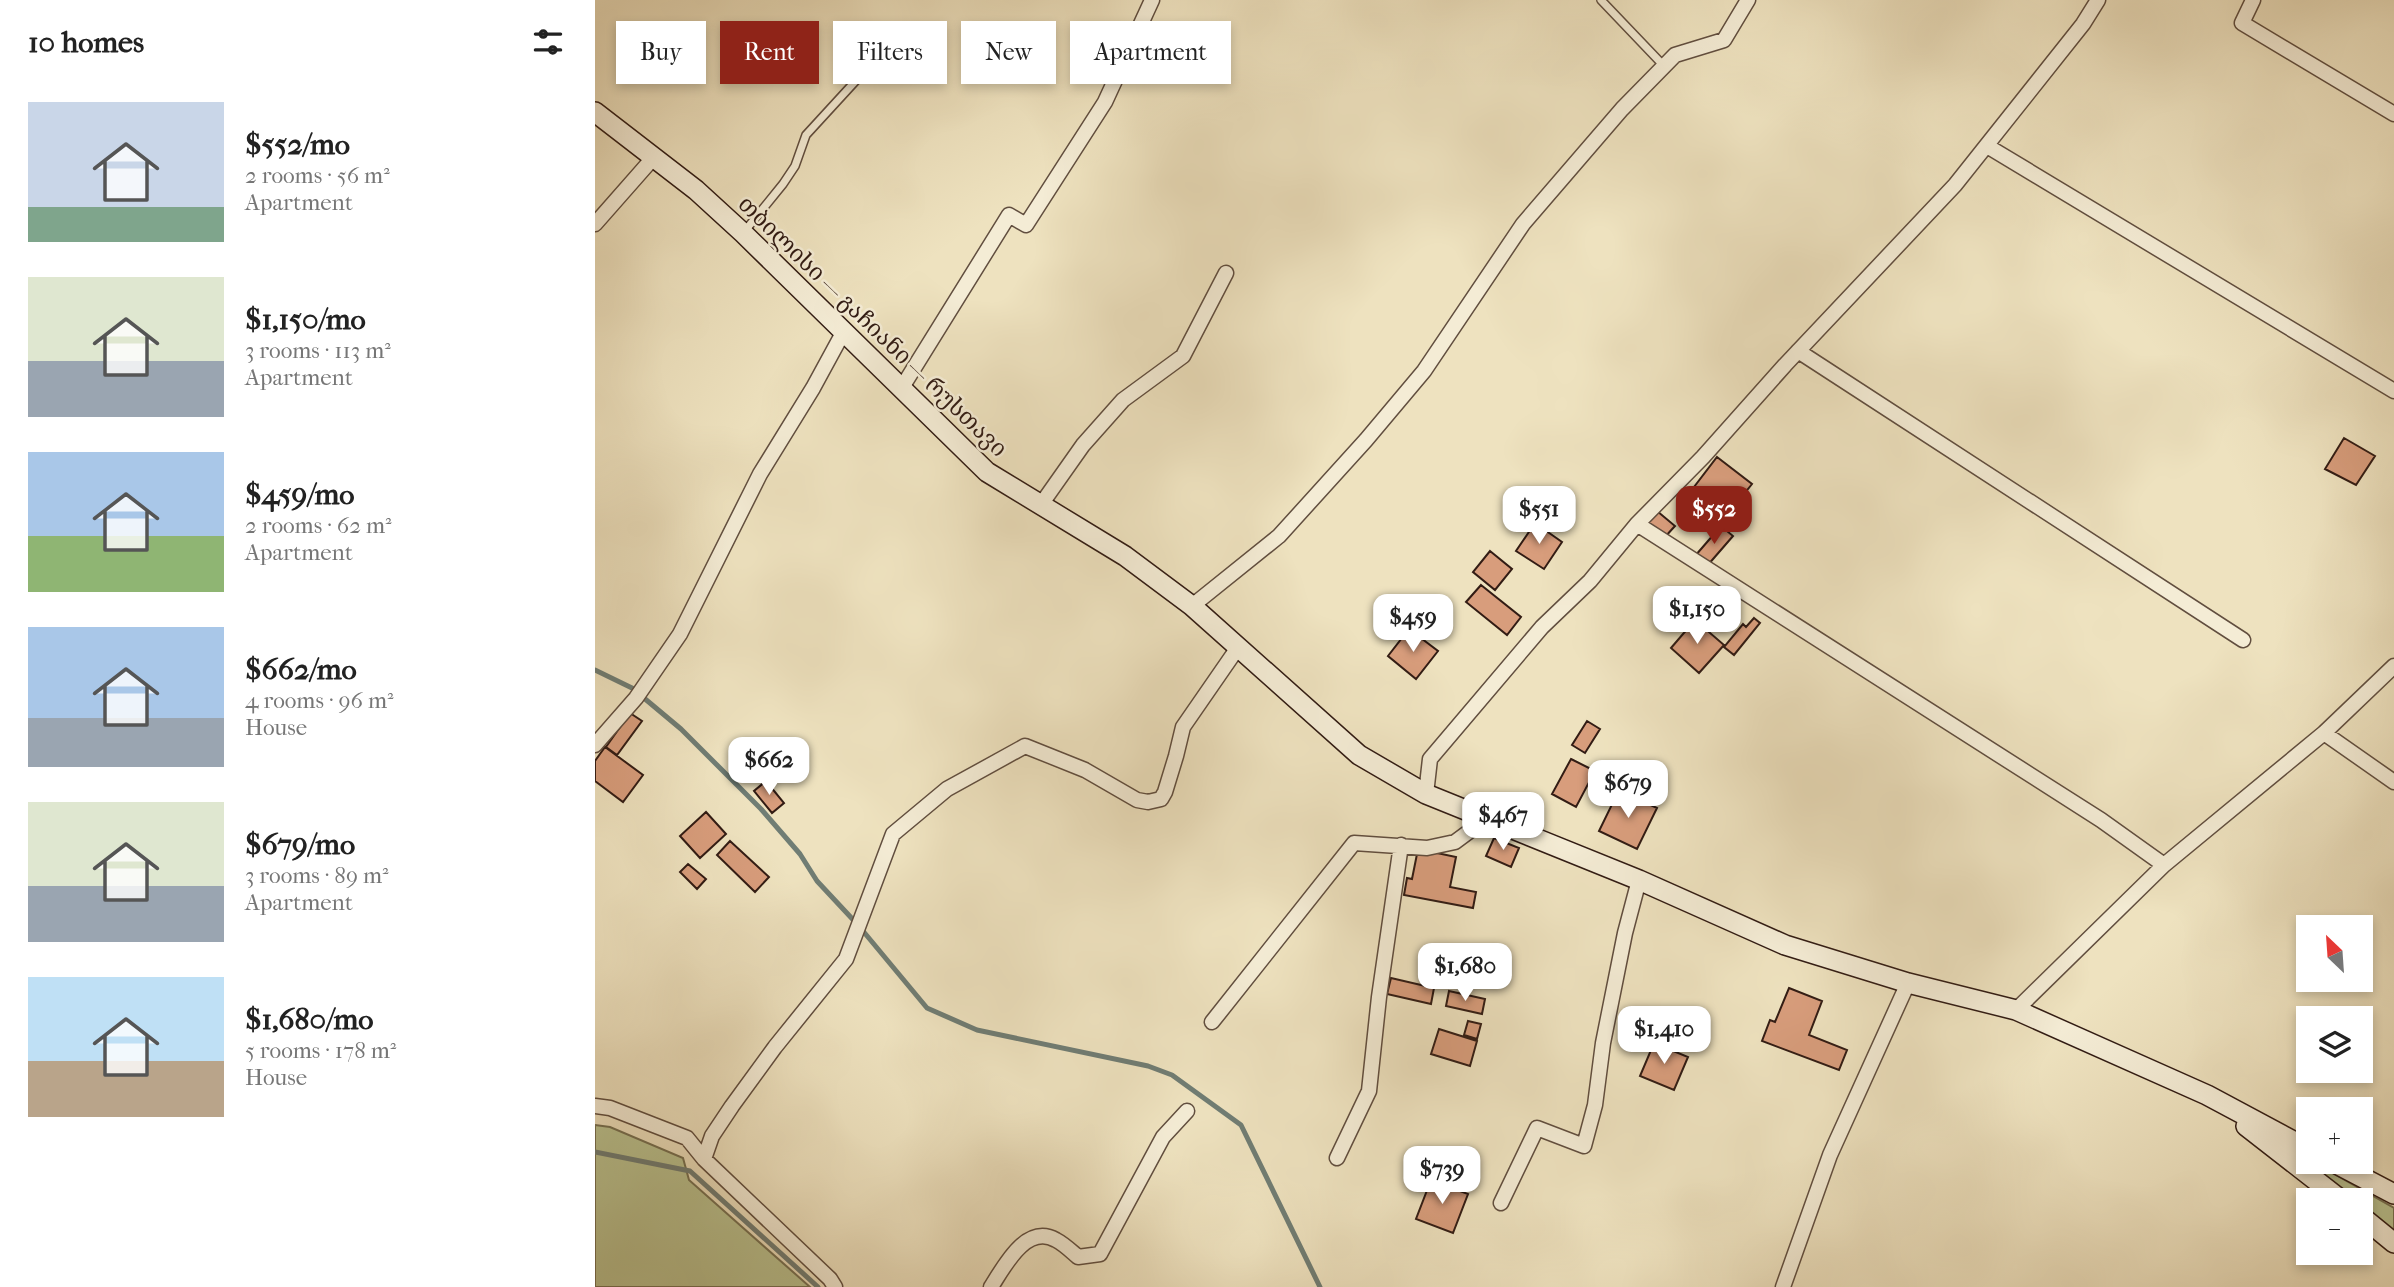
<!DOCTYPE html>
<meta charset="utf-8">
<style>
:root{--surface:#fff;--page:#f6f6f6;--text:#222;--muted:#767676;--accent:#8f2418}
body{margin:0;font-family:"IM FELL French Canon","Noto Serif Georgian",serif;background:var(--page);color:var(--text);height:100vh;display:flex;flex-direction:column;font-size:26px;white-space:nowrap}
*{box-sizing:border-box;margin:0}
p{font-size:23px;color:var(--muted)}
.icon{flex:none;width:38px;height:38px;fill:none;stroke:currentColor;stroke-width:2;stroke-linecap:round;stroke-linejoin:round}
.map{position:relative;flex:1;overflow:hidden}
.panel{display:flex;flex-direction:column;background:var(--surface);width:595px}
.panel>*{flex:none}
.hud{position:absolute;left:21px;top:21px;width:665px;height:63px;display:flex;gap:14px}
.needle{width:46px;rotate:335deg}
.tools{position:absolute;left:1701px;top:915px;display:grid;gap:14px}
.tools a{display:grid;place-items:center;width:77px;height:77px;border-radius:0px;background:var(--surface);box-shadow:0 4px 10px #0003;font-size:35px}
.price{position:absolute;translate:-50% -60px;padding:0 16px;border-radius:14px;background:#fff;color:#222;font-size:23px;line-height:46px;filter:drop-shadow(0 2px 4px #0008)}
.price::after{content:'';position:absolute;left:50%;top:42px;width:21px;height:16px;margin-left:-10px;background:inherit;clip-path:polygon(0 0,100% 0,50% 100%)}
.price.on{background:var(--accent);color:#fff}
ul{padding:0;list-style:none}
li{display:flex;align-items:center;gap:21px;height:175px;padding:0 28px}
li span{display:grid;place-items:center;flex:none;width:196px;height:140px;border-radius:0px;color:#555}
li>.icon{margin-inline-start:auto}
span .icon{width:84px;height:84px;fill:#fffc;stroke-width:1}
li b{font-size:30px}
h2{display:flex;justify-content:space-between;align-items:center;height:84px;padding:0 28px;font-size:30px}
.tag{padding:0 24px;border-radius:0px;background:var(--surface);box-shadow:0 4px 10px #0003;font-size:24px;line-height:63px}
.tag.on{background:var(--accent);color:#fff}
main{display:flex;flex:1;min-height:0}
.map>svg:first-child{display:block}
.green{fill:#bac391;stroke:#767052;stroke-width:2}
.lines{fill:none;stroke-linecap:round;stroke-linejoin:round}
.stream{stroke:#707d74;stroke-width:5}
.building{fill:#d89d7c;stroke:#321c14;stroke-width:2}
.service-casing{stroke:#614e3f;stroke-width:10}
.minor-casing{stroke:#614e3f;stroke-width:17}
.secondary-casing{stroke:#321c14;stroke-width:22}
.service{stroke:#f4ecd5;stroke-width:7}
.minor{stroke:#f4ecd5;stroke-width:14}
.secondary{stroke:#f4ecd5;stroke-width:19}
.labels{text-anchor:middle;stroke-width:5;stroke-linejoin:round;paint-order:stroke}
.street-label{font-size:23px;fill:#321c14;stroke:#f4ecd5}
</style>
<main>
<section class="panel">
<h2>10 homes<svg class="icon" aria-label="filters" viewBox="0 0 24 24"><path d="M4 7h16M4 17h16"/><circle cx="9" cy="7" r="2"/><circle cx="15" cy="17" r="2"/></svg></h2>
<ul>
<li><span style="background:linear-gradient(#c9d6e8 75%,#7fa58c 0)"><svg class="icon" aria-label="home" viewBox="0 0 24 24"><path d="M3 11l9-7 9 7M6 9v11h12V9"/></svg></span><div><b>$552/mo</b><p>2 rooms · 56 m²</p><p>Apartment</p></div></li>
<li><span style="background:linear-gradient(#dfe7d0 60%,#9aa5b1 0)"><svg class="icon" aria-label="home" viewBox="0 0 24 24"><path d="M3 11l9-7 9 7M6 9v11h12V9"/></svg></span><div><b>$1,150/mo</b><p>3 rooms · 113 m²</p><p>Apartment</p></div></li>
<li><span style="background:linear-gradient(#a9c7e8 60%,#8fb573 0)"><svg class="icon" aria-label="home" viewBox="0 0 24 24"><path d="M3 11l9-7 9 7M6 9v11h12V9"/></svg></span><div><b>$459/mo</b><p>2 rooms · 62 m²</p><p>Apartment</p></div></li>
<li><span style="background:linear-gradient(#a9c7e8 65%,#9aa5b1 0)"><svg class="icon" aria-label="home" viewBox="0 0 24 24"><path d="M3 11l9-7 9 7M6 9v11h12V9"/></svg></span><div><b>$662/mo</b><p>4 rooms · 96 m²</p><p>House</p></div></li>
<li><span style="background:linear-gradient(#dfe7d0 60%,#9aa5b1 0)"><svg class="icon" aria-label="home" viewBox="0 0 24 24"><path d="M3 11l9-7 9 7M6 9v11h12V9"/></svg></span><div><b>$679/mo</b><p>3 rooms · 89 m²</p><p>Apartment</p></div></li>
<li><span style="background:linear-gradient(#bfe0f5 60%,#b9a48a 0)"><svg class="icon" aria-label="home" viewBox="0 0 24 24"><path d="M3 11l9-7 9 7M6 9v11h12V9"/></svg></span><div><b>$1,680/mo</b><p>5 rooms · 178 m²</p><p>House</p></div></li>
</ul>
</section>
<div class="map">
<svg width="1799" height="1287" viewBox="0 0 1799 1287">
<rect width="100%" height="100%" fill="#eee2bf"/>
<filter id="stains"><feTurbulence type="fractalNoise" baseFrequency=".00286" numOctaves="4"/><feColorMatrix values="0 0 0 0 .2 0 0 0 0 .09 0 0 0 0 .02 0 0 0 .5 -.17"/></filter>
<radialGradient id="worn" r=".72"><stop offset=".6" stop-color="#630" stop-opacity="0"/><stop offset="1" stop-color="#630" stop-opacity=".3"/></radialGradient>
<path class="green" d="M0,1125l15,2 73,31 6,22 121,107h-215z
M1680,1141l33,18v3h5l81,46v24l-33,-25v-7h-8z"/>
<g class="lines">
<path class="stream" d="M0,670l37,18 49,41 80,80 39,45 17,27 41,44 69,83 50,22 171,36 24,9 69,50 79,162
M0,1152l95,19 128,116"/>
</g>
<path class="building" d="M1749,438l31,18 -19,29 -31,-16z
M1122,457l35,27 -24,30 -34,-27z
M1062,511l18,15 -11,12 -17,-15z
M940,523l27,19 -18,27 -28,-18z
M1126,526l12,10 -26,30 -12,-10z
M895,551l22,18 -17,21 -22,-18z
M886,585l40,32 -14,18 -41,-33z
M1125,591l11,11 -25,26 -11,-10z
M1159,618l6,5 -26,32 -10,-8 19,-23 3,3z
M1100,620l29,25 -25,28 -28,-25z
M814,629l29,22 -22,28 -28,-23z
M35,713l12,8 -25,34 -11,-8z
M992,721l13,8 -15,24 -13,-8z
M10,747l38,28 -20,27 -28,-21v-20z
M976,759l24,12 -19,36 -24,-13z
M171,781l18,22 -12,10 -18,-22z
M1024,790l38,18 -20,41 -38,-18z
M111,812l20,22 -26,24 -20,-22z
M899,838l25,10 -8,19 -25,-11z
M135,841l39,36 -14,15 -38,-37z
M823,849l38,8 -6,30 26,5 -3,16 -69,-13 3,-17 5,1z
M93,864l18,15 -9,10 -17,-17z
M796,978l43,10 -3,16 -44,-10z
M1194,988l33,13 -13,34 38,15 -8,20 -77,-29 8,-21 5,2z
M854,991l36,8 -3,15 -36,-8z
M873,1021l13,3 -4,15 -13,-4z
M844,1029l38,12 -7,25 -39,-12z
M1059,1043l34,14 -14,33 -34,-14z
M836,1180l37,14 -15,39 -37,-14z"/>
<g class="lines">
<g class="service-casing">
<path id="service" d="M1006,0l63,66
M149,232l39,-48 12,-18 11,-31 56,-61"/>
</g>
<g class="minor-casing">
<path id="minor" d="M1658,0l-11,23 152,91
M1392,146l407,245
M0,224l59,-67
M1203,351l445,289
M306,389l108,-174 17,10 79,-123 47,-102
M445,506l43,-61 40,-45 60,-44 43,-83
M1042,524l464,296 63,45 -148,145
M597,606l87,-70 87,-96 58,-69 99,-147 99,-115 53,-54 49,-15 24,-40
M1729,733l70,49
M0,745l41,-47 44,-64 80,-160 53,-86 31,-57
M831,794l4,-35 112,-132 48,-46 47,-57 66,-67 82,-92 170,-180 128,-161 15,-24
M1569,865l160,-132 70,-67
M617,1022l142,-179 73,5 28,-6 31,-23
M0,1106l15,2 77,30 17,21 126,120 5,8
M742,1158l32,-67 10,-94 22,-152
M109,1159l8,-23 20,-30 43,-59 71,-88 47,-125 54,-45 78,-43 60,24 52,30 11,2 13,-3 4,-7 11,-36 7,-29 56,-81
M906,1203l36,-75 47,18 11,-41 8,-62 22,-110 14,-53
M396,1287c13,-20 35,-64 65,-47 8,4 15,11 22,17l22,-3 63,-117 24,-26
M1188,1287l47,-132 78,-172"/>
</g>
<g class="secondary-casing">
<path id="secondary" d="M0,112l101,78 47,43 244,239 138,84 67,50 167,149 67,39 213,86 146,65 123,38 108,27 191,85 101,54
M1651,1126l95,74
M1738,1162l61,32
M1766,1216l33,27"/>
</g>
<use href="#service" class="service"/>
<use href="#minor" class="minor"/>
<use href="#secondary" class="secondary"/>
</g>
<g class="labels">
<g class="street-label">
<text transform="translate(278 326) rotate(44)" y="8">თბილისი — გაჩიანი — რუსთავი</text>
</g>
</g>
<rect width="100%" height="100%" filter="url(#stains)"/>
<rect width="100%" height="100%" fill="url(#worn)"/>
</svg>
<div class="tools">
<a><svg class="needle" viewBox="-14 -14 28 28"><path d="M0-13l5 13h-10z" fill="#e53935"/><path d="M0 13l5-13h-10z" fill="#767676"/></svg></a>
<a><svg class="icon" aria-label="layers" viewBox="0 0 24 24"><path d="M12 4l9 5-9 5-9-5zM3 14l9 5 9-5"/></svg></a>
<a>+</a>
<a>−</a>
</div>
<b class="price" style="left:944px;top:546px">$551</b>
<b class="price on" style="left:1119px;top:546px">$552</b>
<b class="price" style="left:1102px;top:646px">$1,150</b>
<b class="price" style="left:818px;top:654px">$459</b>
<b class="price" style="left:174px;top:797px">$662</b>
<b class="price" style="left:1033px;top:820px">$679</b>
<b class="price" style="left:908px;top:852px">$467</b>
<b class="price" style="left:870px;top:1003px">$1,680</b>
<b class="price" style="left:1069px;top:1066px">$1,410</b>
<b class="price" style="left:847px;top:1206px">$739</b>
<div class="hud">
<a class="tag">Buy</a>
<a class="tag on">Rent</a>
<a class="tag">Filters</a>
<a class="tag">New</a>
<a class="tag">Apartment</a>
</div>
</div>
</main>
